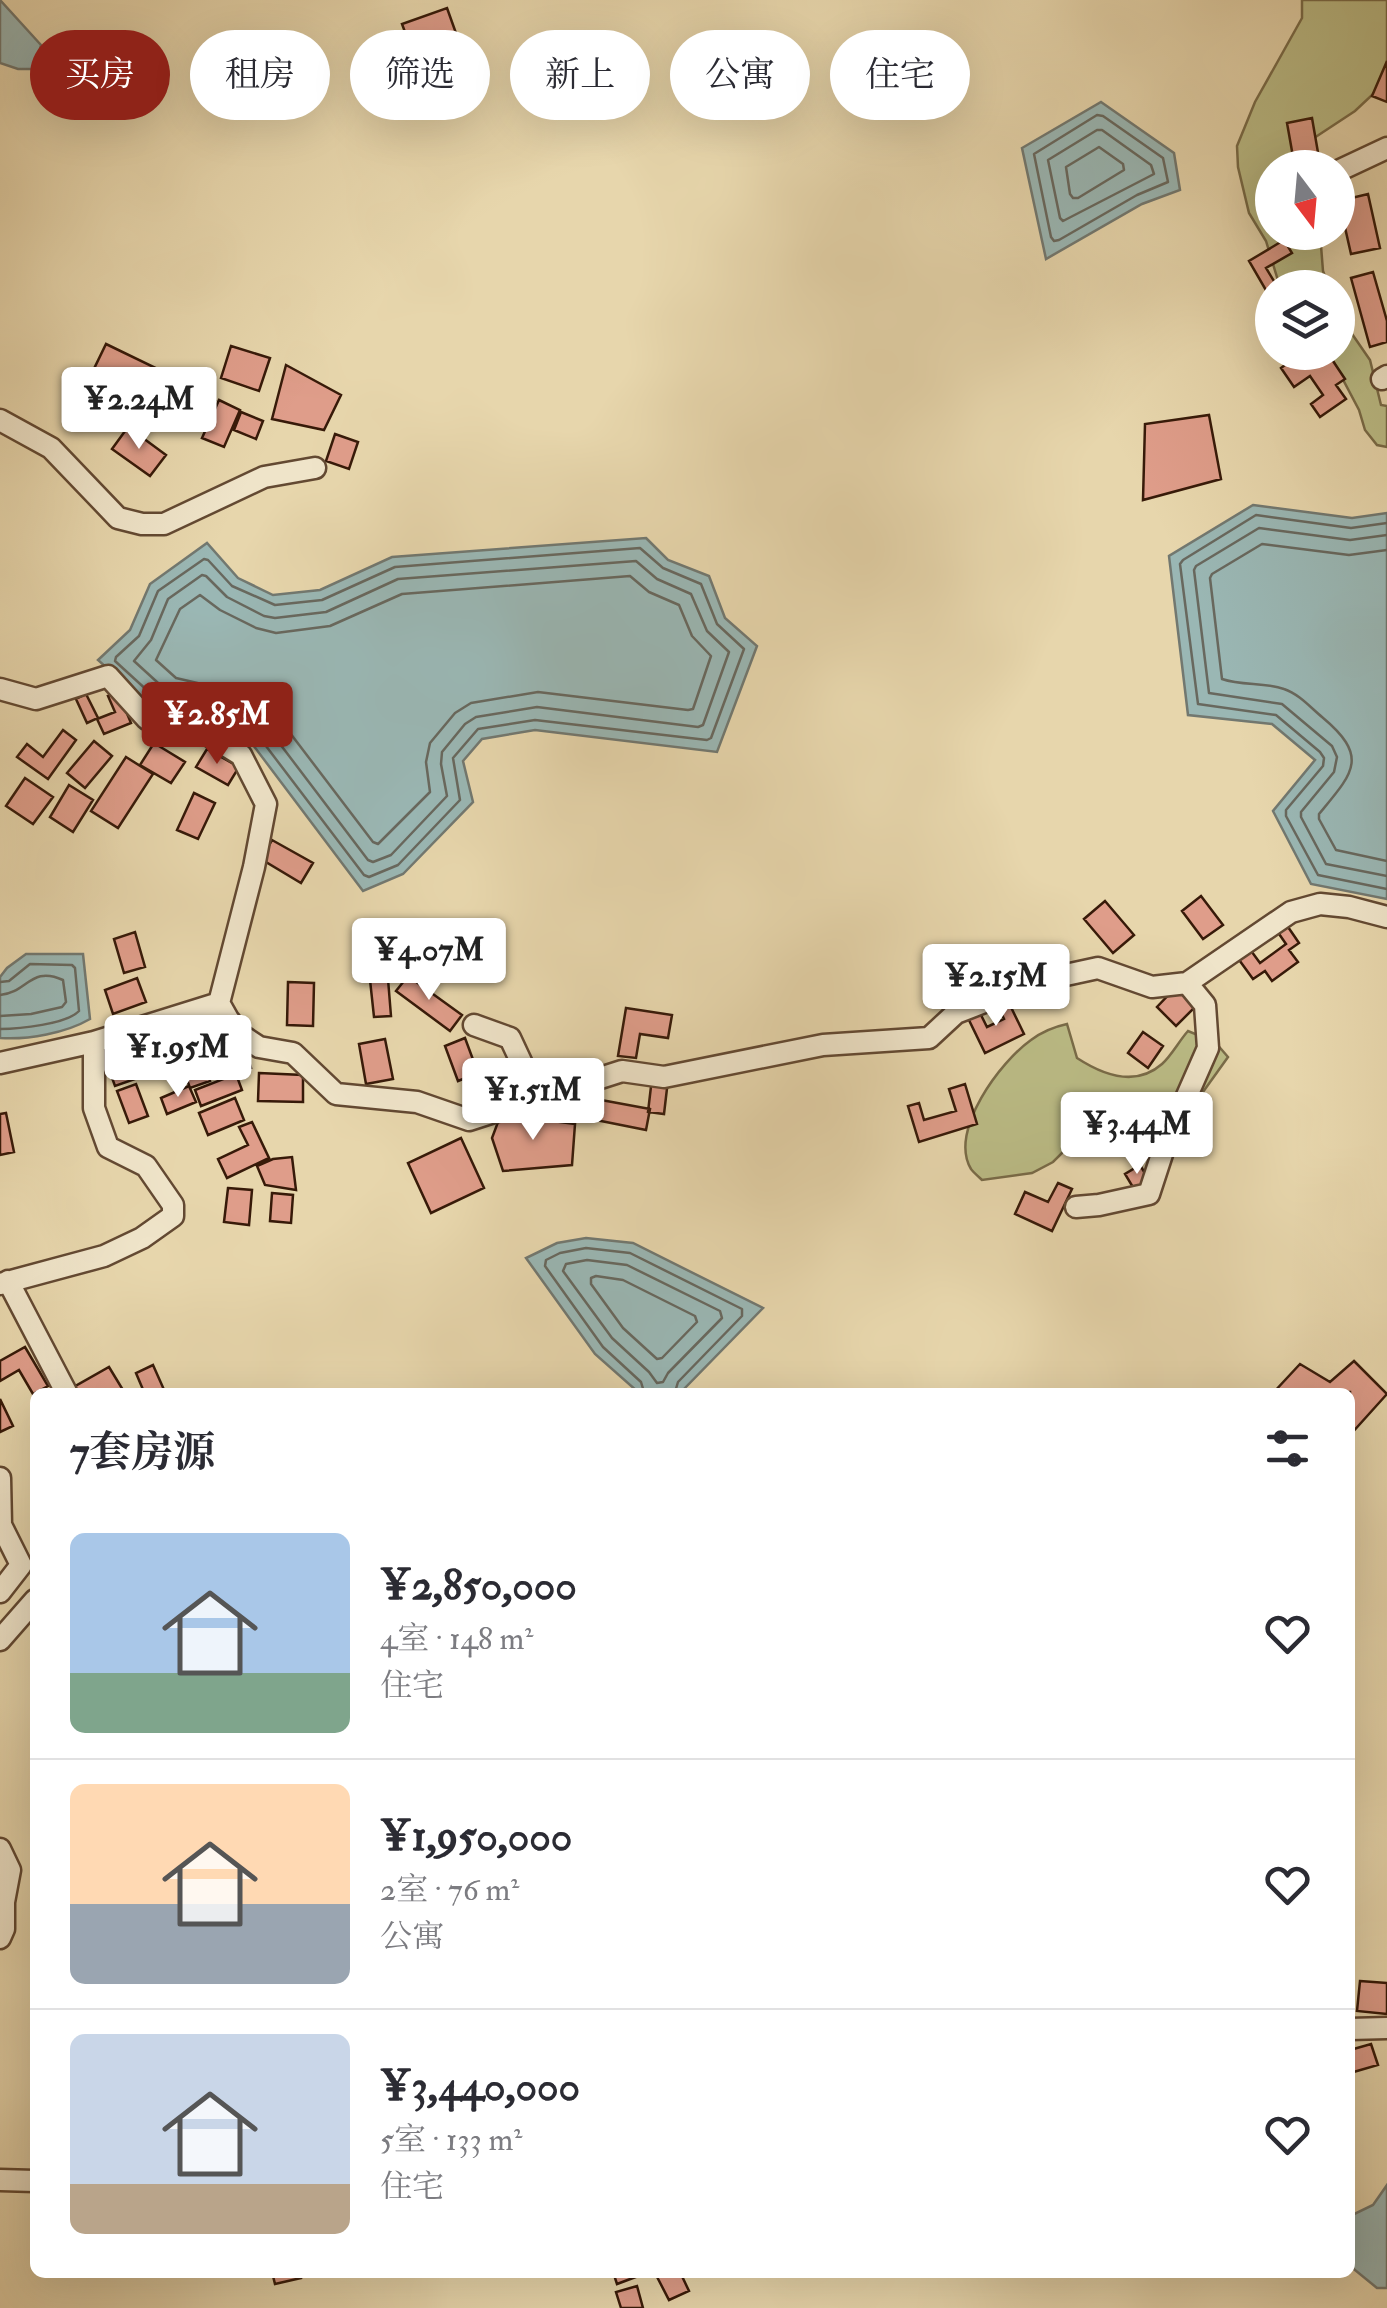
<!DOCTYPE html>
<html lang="zh">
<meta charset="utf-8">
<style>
:root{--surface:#fff;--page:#f7f7f7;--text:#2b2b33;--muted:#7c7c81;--line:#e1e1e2;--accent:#8f2418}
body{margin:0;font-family:"IM FELL Double Pica","Noto Serif SC",serif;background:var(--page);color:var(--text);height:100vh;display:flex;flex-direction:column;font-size:38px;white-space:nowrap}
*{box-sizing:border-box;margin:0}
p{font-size:32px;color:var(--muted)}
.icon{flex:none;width:55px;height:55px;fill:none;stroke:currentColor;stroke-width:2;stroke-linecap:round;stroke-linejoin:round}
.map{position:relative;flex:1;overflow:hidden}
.panel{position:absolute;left:30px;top:1388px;width:1325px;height:890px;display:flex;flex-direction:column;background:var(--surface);border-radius:15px;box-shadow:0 10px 40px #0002}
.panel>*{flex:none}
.banner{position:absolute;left:30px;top:30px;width:1328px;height:90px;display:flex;gap:20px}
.needle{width:65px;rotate:164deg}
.controls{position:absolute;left:1255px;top:150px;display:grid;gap:20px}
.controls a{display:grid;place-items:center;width:100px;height:100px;border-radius:50%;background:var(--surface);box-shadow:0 10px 40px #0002;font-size:50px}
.price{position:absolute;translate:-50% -85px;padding:0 22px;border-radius:10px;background:#fff;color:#222;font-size:32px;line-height:65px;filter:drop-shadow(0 2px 5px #0008)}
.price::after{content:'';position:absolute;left:50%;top:60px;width:30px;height:22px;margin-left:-15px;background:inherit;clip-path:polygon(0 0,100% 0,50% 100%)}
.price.active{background:var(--accent);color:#fff}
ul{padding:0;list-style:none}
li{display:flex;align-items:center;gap:30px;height:250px;padding:0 40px}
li+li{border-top:2px solid var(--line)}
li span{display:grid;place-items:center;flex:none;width:280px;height:200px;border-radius:15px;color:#555}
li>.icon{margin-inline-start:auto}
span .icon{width:120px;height:120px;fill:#fffc;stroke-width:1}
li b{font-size:42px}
h2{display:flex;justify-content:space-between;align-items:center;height:120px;padding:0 40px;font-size:42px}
.tag{padding:0 35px;border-radius:45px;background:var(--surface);box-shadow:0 10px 40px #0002;font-size:35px;line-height:90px}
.tag.active{background:var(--accent);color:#fff}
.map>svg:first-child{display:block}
.green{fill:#bbbc86;stroke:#796b48;stroke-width:2.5}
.water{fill:#9ab7b4;stroke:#727870;stroke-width:2.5}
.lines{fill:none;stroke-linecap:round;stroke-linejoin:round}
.shore{stroke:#68685e;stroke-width:2.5}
.building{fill:#df9d8a;stroke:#371a09;stroke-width:2.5}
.minor-casing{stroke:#634932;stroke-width:25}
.minor{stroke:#efe4c9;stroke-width:20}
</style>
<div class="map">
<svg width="1387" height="2308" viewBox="0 0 1387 2308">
<rect width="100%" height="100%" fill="#e7d6ac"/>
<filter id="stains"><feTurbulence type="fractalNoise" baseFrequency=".002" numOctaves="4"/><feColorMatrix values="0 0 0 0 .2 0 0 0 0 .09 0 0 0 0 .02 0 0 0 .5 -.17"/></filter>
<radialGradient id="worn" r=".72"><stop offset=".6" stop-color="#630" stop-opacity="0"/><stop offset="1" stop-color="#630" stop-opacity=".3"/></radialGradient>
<path class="green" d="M1302,0h85v81l-32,30 -44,29 -9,24 1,3 -31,1v64l48,1 3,38 6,16h-49l-14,-46 -17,-28 -11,-46 -1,-21 18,-44 47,-84z
M1338,300l10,12 2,19 20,29 11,45 6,1v41l-10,-2 -12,-15 -6,-20 -30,-57 9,-1z
M1067,1024l10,34c26,17 59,29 85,6 10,-9 17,-23 26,-33l27,11 13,15 -40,56 -25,8 -33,-10 -30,14 -35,25 -12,12 -21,11 -50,7c-1,-1 -10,-9 -11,-11 -23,-38 30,-108 60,-129 12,-9 22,-13 36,-16z"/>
<path class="water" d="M0,0l41,45 -6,24h-17l-18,-6z
M1101,102l73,51 6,37 -38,14 -96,55 -24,-111z
M1253,505l99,13 35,-5v386l-76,-15 -38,-73 42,-51 -43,-36 -84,-9 -19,-159z
M646,538l22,22 41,16 16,42 32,28 -40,106 -182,-22 -53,9 -19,22 10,41 -70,72 -40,17 -119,-158 -87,-20 -59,-53 32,-30 20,-46 57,-41 31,35 35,17 47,-5 72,-33z
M26,954h57l7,65c-24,14 -62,21 -90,19v-61l7,-9z
M586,1238l47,5 130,65 -82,84h-43l-43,-38 -69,-96 31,-15z
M1387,2185v103h-10l-27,-22v-50l23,-11z"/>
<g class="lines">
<path class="shore" d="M1097,115l6,1 60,42 5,24 -31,13 -78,45 -5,1 -3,-4 -17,-83z
M1097,130h5l49,35 3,9 -91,47 -3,-3 -12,-58z
M1099,147l24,17 1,6 -46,28h-5l-3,-4 -4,-27z
M1387,523l-36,5 -95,-13 -73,45 -3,4 18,140 78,11 44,37 4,6 -1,8 -37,44v6l32,59 69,14
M1387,535l-37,5 -91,-12 -63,38 -2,4 15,123 73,11 50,42 5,11 -3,15 -33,40v5l25,47 61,12
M640,548l23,20 38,16 16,40 27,25 -33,89 -4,2 -172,-20 -57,9 -25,29 7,42 -62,65 -29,12 -5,-2 -114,-150 -88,-21 -47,-43 1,-4 23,-21 19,-45 46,-32 4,1 24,26 43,19 47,-5 73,-33z
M1387,550l-38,5 -87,-11 -50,30 -2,4 12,101c20,7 43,3 62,10 15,5 27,19 38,28 48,40 31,56 -3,97v5l17,31 51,11
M636,561l21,18 34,15 16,37 22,21 -26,73 -5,2 -161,-20 -61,10 -11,7 -23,28 -1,12 6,32 -56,59 -18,7 -5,-2 -110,-145 -9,-4 -81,-19 -34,-31 17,-21 17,-41 34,-24 4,1 21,21 37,19 11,2 51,-6 72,-33z
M630,576l19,16 30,13 13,31 19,20 -18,53 -5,1 -150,-18 -67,11 -16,10 -25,30 -4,19 4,30 -52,52 -5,-2 -105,-138 -15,-8 -77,-18 -20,-18 24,-51 20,-14 20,15 36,18 20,5 54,-7 72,-32z
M0,982l9,-1 21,-17 42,1 3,3 4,43c-12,13 -60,18 -79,18
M0,995c27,-2 31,-30 63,-15l3,22 -4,5 -31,7 -31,2
M587,1260l40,5 93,46 2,7 -54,55 -5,9 -6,1 -8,-11 -37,-34 -49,-67 3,-7z
M596,1276l27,4 72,36 2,6 -35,36 -5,1 -34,-31 -32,-44v-6z
M644,1392l-3,-10 -38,-35 -58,-81 1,-6 14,-7 26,-5 44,5 112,56v7l-64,66 -3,10"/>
</g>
<path class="building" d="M447,8l10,28 -45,15 -10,-27z
M1387,61v41l-15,-6z
M1312,118l8,46 -25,4 -8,-45z
M1368,194l12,54 -29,6 -12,-53z
M1284,240l8,13 -26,15 11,18 -10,6 -18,-31z
M1373,272l14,49v21l-17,5 -19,-69z
M106,344l56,27 -16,32 -18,-9 4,-10 -21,-10 -5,8 -15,-7z
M231,346l39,12 -11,33 -38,-13z
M1302,352h25l18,27 -9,6 10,14 -26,18 -9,-13 12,-9 -13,-19 -16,11 -13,-19z
M286,365l55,30 -17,35 -52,-11z
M180,386l35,15 -6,14 -35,-14z
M219,400l21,10 -16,37 -22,-9z
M241,412l22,9 -7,18 -22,-9z
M1209,415l12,64 -78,21 2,-76z
M128,427l38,28 -16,21 -38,-27z
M335,434l23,8 -9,27 -23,-8z
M118,692l13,31 -27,11 -7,-15 18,-7 -7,-16z
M86,694l12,24 -11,5 -11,-24z
M63,730l13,10 -28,39 -31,-22 10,-13 16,13z
M94,741l18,15 -27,32 -18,-15z
M154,743l31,19 -14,21 -31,-18z
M207,749l32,18 -11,18 -32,-18z
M126,757l27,17 -35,54 -27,-17z
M25,778l28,19 -20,27 -27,-18z
M69,785l24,15 -20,32 -23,-15z
M194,793l21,10 -17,36 -21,-9z
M272,840l41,23 -12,20 -40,-24z
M1201,896l22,29 -20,14 -21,-28z
M1105,901l29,34 -21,18 -29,-34z
M1286,924l13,19 -10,7 9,12 -26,19 -7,-10 -12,8 -16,-22 12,-9 11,15 26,-19 -9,-13z
M135,932l10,35 -21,6 -10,-34z
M408,976l54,39 -12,16 -54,-40z
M137,978l9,24 -33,12 -8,-24z
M388,979l3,37 -17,1 -4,-37z
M288,982l26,1 -1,43 -26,-1z
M1178,985l20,19 -22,22 -19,-19z
M1008,1001l16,33 -39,19 -18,-37 12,-5 8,16 17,-8 -6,-13z
M626,1008l46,7 -4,23 -28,-4 -4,24 -18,-2z
M191,1018l11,32 -24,9 -11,-33z
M1143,1032l20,14 -15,22 -20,-15z
M241,1036l10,32 -21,7 -11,-32z
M465,1038l13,35 -20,8 -13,-35z
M385,1039l8,40 -27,5 -7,-40z
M123,1046l12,33 -20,7 -12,-33z
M200,1053l10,28 -20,7 -10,-27z
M259,1073l44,2v27l-45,-1z
M236,1074l6,16 -41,16 -6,-16z
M652,1078l16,2 -4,34 -16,-2z
M136,1084l12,32 -19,7 -12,-32z
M965,1084l12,40 -58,18 -11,-36 11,-3 5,17 32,-9 -7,-22z
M189,1086l7,16 -29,12 -6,-16z
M585,1097l65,12 -4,21 -65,-13z
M235,1098l9,22 -36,15 -9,-22z
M6,1113l8,39 -14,3v-41z
M501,1114l74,10 -3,41 -69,6 -11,-33z
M1123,1114l22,10 -14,30 -22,-10z
M252,1122l17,36 -42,20 -9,-19 30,-14 -9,-18z
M461,1138l23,50 -53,25 -23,-50z
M292,1157l4,33 -31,-5 -8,-19 16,-7z
M1140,1165l9,15 -15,9 -9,-15z
M1058,1183l14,6 -20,42 -37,-17 10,-22 23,10z
M228,1188l24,2 -3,35 -25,-3z
M272,1193l21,2 -2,28 -21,-2z
M25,1347l23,39 -15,8 -14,-24 -19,11v-20z
M1354,1361l33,33 -37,41v-43h-76l26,-28 30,18z
M153,1365l12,27h-21l-8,-19z
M109,1367l14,23 -4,2h-44l-3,-4z
M0,1399l13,27 -13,6z
M1360,1981l27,2v31l-30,-3z
M1371,2044l7,21 -28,8v-23z
M272,2272h28l1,6 -26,6z
M620,2272h29l-32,12 -3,-9z
M680,2272l9,19 -20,9 -14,-27z
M637,2286l6,22h-22l-5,-16z"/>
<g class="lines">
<g class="minor-casing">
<path id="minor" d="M1338,171l49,-23
M1382,379l5,-3
M0,420l51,28 67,70 24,6h22l100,-47 51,-9
M0,689l36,10 72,-23 39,43 60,15 34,21 25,49 -12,63 -35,136 9,16 13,16 18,12 34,6 43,41 81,8 52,18 153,-49 42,6 159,-32 106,-7 27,-25 82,-32 60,-13 54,19 35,-4 104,-71 29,-8 29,3 38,10
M474,1025l36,13 28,60
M0,1063l94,-21 125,-39
M1076,1207l23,-2 50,-11 15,-46 44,-100 -3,-43 -18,-22
M8,1281l58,111
M0,1284l104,-28 38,-18 31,-22v-11l-27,-39 -38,-19 -14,-39v-66
M0,1478l1,47 20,40 -21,27
M0,1640l35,-40
M0,1849l10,21 -6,32v27l-4,9
M1350,2029l37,-1
M0,2180l35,1"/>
</g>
<use href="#minor" class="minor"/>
</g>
<rect width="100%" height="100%" filter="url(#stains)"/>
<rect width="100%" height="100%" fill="url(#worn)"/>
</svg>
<div class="controls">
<a><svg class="needle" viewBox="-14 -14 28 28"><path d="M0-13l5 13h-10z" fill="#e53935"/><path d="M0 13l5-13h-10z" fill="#7c7c81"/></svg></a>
<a><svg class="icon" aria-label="layers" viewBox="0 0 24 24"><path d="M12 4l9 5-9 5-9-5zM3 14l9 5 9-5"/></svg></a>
</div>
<b class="price" style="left:139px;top:452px">¥2.24M</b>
<b class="price active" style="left:217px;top:767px">¥2.85M</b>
<b class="price" style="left:429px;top:1003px">¥4.07M</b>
<b class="price" style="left:996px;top:1029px">¥2.15M</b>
<b class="price" style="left:178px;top:1100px">¥1.95M</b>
<b class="price" style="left:533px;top:1143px">¥1.51M</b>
<b class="price" style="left:1137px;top:1177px">¥3.44M</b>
<div class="banner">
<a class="tag active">买房</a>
<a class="tag">租房</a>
<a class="tag">筛选</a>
<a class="tag">新上</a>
<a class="tag">公寓</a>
<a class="tag">住宅</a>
</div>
<section class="panel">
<h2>7套房源<svg class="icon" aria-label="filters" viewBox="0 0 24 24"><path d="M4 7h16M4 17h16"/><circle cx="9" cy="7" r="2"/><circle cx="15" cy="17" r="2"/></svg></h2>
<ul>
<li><span style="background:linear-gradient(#a9c7e8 70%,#7fa58c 0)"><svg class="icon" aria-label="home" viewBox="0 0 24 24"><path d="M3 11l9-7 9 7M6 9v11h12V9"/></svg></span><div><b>¥2,850,000</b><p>4室 · 148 m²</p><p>住宅</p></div><svg class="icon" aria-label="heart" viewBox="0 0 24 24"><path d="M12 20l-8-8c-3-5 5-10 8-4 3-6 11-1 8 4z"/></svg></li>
<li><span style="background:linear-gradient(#ffd9b3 60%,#9aa5b1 0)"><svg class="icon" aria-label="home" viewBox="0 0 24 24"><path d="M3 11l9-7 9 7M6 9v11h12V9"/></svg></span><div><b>¥1,950,000</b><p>2室 · 76 m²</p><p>公寓</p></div><svg class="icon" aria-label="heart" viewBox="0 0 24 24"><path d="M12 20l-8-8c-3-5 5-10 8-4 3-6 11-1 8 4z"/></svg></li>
<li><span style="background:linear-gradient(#c9d6e8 75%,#b9a48a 0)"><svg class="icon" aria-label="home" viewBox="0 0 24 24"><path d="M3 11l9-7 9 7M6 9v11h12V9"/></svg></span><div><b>¥3,440,000</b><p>5室 · 133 m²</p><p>住宅</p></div><svg class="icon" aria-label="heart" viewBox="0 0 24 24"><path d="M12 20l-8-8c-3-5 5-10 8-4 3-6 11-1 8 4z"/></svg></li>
</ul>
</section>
</div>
